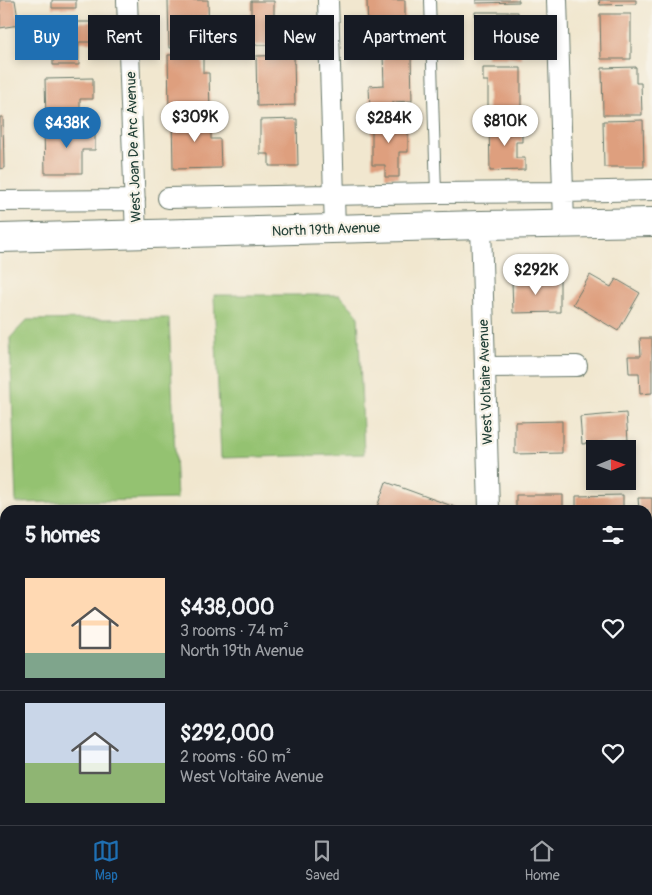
<!DOCTYPE html>
<meta charset="utf-8">
<style>
:root{--surface:#171b24;--page:#20242c;--text:#f1f3f6;--muted:#9ea1a6;--line:#363941;--accent:#1f6fb2}
body{margin:0;font-family:Pangolin,sans-serif;background:var(--page);color:var(--text);height:100vh;display:flex;flex-direction:column;font-size:19px;white-space:nowrap}
*{box-sizing:border-box;margin:0}
p{font-size:16px;color:var(--muted)}
.icon{flex:none;width:28px;height:28px;fill:none;stroke:currentColor;stroke-width:2;stroke-linecap:round;stroke-linejoin:round}
.map{position:relative;flex:1;overflow:hidden}
.panel{position:absolute;left:0px;top:505px;width:652px;height:320px;display:flex;flex-direction:column;background:var(--surface);border-radius:15px 15px 0 0;box-shadow:0 2px 8px #0003}
.panel>*{flex:none}
.banner{position:absolute;left:15px;top:15px;width:622px;height:45px;display:flex;gap:10px}
.needle{width:32px;rotate:89deg}
.fabs{position:absolute;left:586px;top:440px;display:grid;gap:10px}
.fabs a{display:grid;place-items:center;width:50px;height:50px;border-radius:0px;background:var(--surface);box-shadow:0 2px 8px #0003;font-size:25px}
.price{position:absolute;translate:-50% -42px;padding:0 11px;border-radius:18px;background:#fff;color:#222;font-size:16px;line-height:32px;filter:drop-shadow(0 1px 2px #0008)}
.price::after{content:'';position:absolute;left:50%;top:30px;width:15px;height:11px;margin-left:-8px;background:inherit;clip-path:polygon(0 0,100% 0,50% 100%)}
.price.selected{background:var(--accent);color:#fff}
ul{padding:0;list-style:none}
li{display:flex;align-items:center;gap:15px;height:125px;padding:0 25px}
li+li{border-top:1px solid var(--line)}
li span{display:grid;place-items:center;flex:none;width:140px;height:100px;border-radius:0px;color:#555}
li>.icon{margin-inline-start:auto}
span .icon{width:60px;height:60px;fill:#fffc;stroke-width:1}
li b{font-size:21px}
h2{display:flex;justify-content:space-between;align-items:center;height:60px;padding:0 25px;font-size:21px}
.chip{padding:0 18px;border-radius:0px;background:var(--surface);box-shadow:0 2px 8px #0003;font-size:18px;line-height:45px}
.chip.selected{background:var(--accent);color:#fff}
.dock{display:flex;justify-content:space-around;align-items:center;height:70px;border-top:1px solid var(--line);background:var(--surface);font-size:14px;color:var(--muted)}
.dock a{display:grid;justify-items:center;gap:2px}
.dock .selected{color:var(--accent)}
.map>svg:first-child{display:block}
.green{fill:#94c271;stroke:#5a8052}
.building{fill:#de9f7e}
.lines{fill:none;stroke-linecap:round;stroke-linejoin:round}
.lane-casing{stroke:#68786a;stroke-width:12}
.street-casing{stroke:#68786a;stroke-width:22}
.primary-casing{stroke:#68786a;stroke-width:30}
.lane{stroke:#fff;stroke-width:10}
.street{stroke:#fff;stroke-width:20}
.primary{stroke:#fff;stroke-width:28}
.labels{text-anchor:middle;stroke-width:4.5;stroke-linejoin:round;paint-order:stroke}
.street-label{font-size:14px;fill:#1f3d34;stroke:#f7f3e8}
</style>
<div class="map">
<svg width="652" height="825" viewBox="0 0 652 825">
<rect width="100%" height="100%" fill="#f7f3e8"/>
<filter id="ink" filterUnits="userSpaceOnUse"><feTurbulence type="fractalNoise" baseFrequency=".02" numOctaves="2"/><feDisplacementMap in="SourceGraphic" scale="10" xChannelSelector="R" yChannelSelector="G"/><feConvolveMatrix kernelMatrix="1 2 1 2 8 2 1 2 1" color-interpolation-filters="sRGB"/></filter>
<filter id="wash" filterUnits="userSpaceOnUse"><feTurbulence type="fractalNoise" baseFrequency=".0096" numOctaves="4" result="noise"/><feDisplacementMap in="SourceGraphic" scale="20" xChannelSelector="R" yChannelSelector="G"/><feGaussianBlur stdDeviation="1.12" result="paint"/><feColorMatrix in="noise" values="0 0 0 0 0 0 0 0 0 0 0 0 0 0 0 0 0 1.4 0 .05"/><feComposite in="paint" operator="in"/></filter>
<g filter="url(#wash)">
<rect width="100%" height="100%" fill="#f1e7cf"/>
<path class="green" d="M214,295h126l18,20 6,139 -143,4z
M169,318l8,181 -161,4 -6,-165 17,-18z"/>
<g id="blocks">
<path class="building" d="M0,0h15l4,25 -19,3z
M52,0h24v8h-24z
M168,0h40l1,48h-40z
M367,0h38v30h-9l1,13h-29z
M476,0h43v2l-43,1z
M599,0h37v4l-36,1z
M251,1h23v20h15v24h-37v-11h-9v-20h8z
M475,12h43v17h-7v17l10,-1v13h-34v-20h-11z
M600,14h31v45h-30z
M53,22h39v20h-13v23h-26z
M203,54v19h6l1,38h-41l-1,-56z
M294,55l1,50 -38,1 -1,-50z
M411,55l1,46 -19,1v9h-23l-1,-25 15,-1 -1,-29z
M636,67v16h5l1,32h-39l-1,-47z
M483,68h38v46l-33,1v-34h-5z
M93,78v21h-13v21l-34,1 -1,-42z
M211,115v24h9l1,29 -48,1 -1,-53z
M0,117h3l1,51 -4,1z
M372,117h29v11l7,-1v25h-9v25h-14v-12h-13z
M297,119l1,47h-29v-12h-9v-34z
M643,120l1,47h-40l-1,-46z
M489,124h33v18h-6v16h9v12l-35,1z
M44,129h51v21h-13v23h-37z
M590,275l21,12 5,-8 24,14 -22,38 -45,-27z
M560,280v32l-47,1 -1,-32z
M640,338h12v55l-12,1 -1,-21h-10l-1,-17h13z
M626,413l2,27 -46,4 -2,-27z
M562,421v32l-47,1v-32z
M386,482l77,28h-77l-9,-3z
M516,495h47v15h-47z
M623,495v15h-47v-14z
M638,498h14v28h-4v-16h-9z
M652,608v30h-4v-29z
M648,704h4v27h-4z
M648,796h4v29h-15v-2h5v-3h6z
M56,820h242v5h-242z
M396,820h31v5h-119v-3z
M533,820h27v5h-27z"/>
</g>
</g>
<g filter="url(#ink)">
<use href="#blocks" fill-opacity="0" stroke="#68786a" stroke-width="1"/>
<g class="lines">
<g class="lane-casing">
<path id="lane" d="M430,0l6,193"/>
</g>
<g class="street-casing">
<path id="street" d="M127,0l9,235
M328,0l7,229
M557,0l7,223
M168,198l268,-5 128,-1 88,-2
M0,201l135,-1
M481,225l8,285
M485,367l92,-1
M648,570l4,-1
M648,769h4
M597,820v5"/>
</g>
<g class="primary-casing">
<path id="primary" d="M0,238l481,-13 171,-3"/>
</g>
<use href="#lane" class="lane"/>
<use href="#street" class="street"/>
<use href="#primary" class="primary"/>
</g>
</g>
<g class="labels">
<g class="street-label">
<text transform="translate(133 147) rotate(-92)" y="5">West Joan De Arc Avenue</text>
<text transform="translate(326 229) rotate(-2)" y="5">North 19th Avenue</text>
<text transform="translate(485 382) rotate(-92)" y="5">West Voltaire Avenue</text>
</g>
</g>
</svg>
<div class="fabs">
<a><svg class="needle" viewBox="-14 -14 28 28"><path d="M0-13l5 13h-10z" fill="#e53935"/><path d="M0 13l5-13h-10z" fill="#9ea1a6"/></svg></a>
</div>
<b class="price" style="left:195px;top:143px">$309K</b>
<b class="price" style="left:389px;top:144px">$284K</b>
<b class="price" style="left:505px;top:147px">$810K</b>
<b class="price selected" style="left:67px;top:149px">$438K</b>
<b class="price" style="left:536px;top:296px">$292K</b>
<div class="banner">
<a class="chip selected">Buy</a>
<a class="chip">Rent</a>
<a class="chip">Filters</a>
<a class="chip">New</a>
<a class="chip">Apartment</a>
<a class="chip">House</a>
</div>
<section class="panel">
<h2>5 homes<svg class="icon" aria-label="filters" viewBox="0 0 24 24"><path d="M4 7h16M4 17h16"/><circle cx="9" cy="7" r="2"/><circle cx="15" cy="17" r="2"/></svg></h2>
<ul>
<li><span style="background:linear-gradient(#ffd9b3 75%,#7fa58c 0)"><svg class="icon" aria-label="home" viewBox="0 0 24 24"><path d="M3 11l9-7 9 7M6 9v11h12V9"/></svg></span><div><b>$438,000</b><p>3 rooms · 74 m²</p><p>North 19th Avenue</p></div><svg class="icon" aria-label="heart" viewBox="0 0 24 24"><path d="M12 20l-8-8c-3-5 5-10 8-4 3-6 11-1 8 4z"/></svg></li>
<li><span style="background:linear-gradient(#c9d6e8 60%,#8fb573 0)"><svg class="icon" aria-label="home" viewBox="0 0 24 24"><path d="M3 11l9-7 9 7M6 9v11h12V9"/></svg></span><div><b>$292,000</b><p>2 rooms · 60 m²</p><p>West Voltaire Avenue</p></div><svg class="icon" aria-label="heart" viewBox="0 0 24 24"><path d="M12 20l-8-8c-3-5 5-10 8-4 3-6 11-1 8 4z"/></svg></li>
</ul>
</section>
</div>
<nav class="dock">
<a class="selected"><svg class="icon" aria-label="map" viewBox="0 0 24 24"><path d="M3 6l6-2 6 2 6-2v14l-6 2-6-2-6 2zM9 4v14M15 6v14"/></svg>Map</a>
<a><svg class="icon" aria-label="saved" viewBox="0 0 24 24"><path d="M7 4h10v16l-5-4-5 4z"/></svg>Saved</a>
<a><svg class="icon" aria-label="home" viewBox="0 0 24 24"><path d="M3 11l9-7 9 7M6 9v11h12V9"/></svg>Home</a>
</nav>
